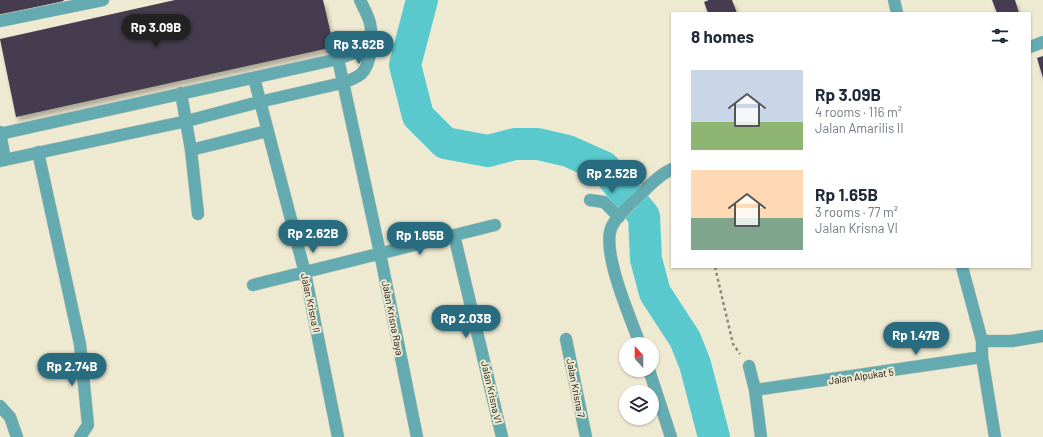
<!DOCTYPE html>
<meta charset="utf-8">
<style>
:root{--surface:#fff;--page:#f6f6f7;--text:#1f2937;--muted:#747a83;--accent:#2a6c7f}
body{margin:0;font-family:Barlow,sans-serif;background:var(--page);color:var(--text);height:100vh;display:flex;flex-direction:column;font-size:15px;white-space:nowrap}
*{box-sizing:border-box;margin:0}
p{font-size:13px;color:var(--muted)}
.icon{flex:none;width:22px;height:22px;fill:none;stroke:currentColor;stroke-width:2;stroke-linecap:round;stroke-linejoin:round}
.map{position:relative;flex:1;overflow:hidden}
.sheet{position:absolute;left:671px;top:12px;width:360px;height:256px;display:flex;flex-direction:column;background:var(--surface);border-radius:0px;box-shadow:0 1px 3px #0004}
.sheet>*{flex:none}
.needle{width:26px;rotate:339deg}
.buttons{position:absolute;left:619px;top:337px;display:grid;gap:8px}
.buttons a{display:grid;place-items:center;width:40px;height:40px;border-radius:50%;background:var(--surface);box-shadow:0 1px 3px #0004;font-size:20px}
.price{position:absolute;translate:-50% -34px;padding:0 9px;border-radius:14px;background:var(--accent);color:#fff;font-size:13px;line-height:26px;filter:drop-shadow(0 1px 2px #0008)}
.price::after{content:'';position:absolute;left:50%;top:24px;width:12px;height:9px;margin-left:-6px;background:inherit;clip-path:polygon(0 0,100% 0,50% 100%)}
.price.active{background:#222;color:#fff}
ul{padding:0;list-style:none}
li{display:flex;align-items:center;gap:12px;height:100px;padding:0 20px}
li span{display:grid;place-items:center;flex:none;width:112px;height:80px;border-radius:0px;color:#555}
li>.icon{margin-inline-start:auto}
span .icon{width:48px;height:48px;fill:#fffc;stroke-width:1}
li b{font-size:17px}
h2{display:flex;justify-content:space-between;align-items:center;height:48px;padding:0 20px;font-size:17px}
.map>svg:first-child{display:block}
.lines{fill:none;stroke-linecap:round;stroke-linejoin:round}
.river{stroke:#5ac9ce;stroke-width:32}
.building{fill:#453d4f;filter:url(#shadow)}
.minor-casing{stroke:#cac6b1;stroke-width:13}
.path{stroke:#8e8a7a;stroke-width:2.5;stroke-dasharray:3 3;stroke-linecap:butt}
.minor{stroke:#63abb1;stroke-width:12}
.labels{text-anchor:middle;stroke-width:4;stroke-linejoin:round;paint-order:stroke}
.street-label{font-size:10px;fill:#100e07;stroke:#eee9d1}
</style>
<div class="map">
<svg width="1043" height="437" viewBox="0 0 1043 437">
<defs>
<filter id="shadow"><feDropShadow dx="2.5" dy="4.5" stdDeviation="2" flood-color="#0004"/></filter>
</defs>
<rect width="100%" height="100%" fill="#eee9d1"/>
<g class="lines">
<path class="river" d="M422,0l-17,65 13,51 27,27 43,8 27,-7h23l30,7 36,16 40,49 2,43 9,34 30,46 10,25 19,73"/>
</g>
<path class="building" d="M0,0h63l1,1 -64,14z
M175,0h148l11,47 -318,70 -16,-78z
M709,0h23l5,13h-29l-4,-11z
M992,0h23l4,13h-22z
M1043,56v22l-6,-20z"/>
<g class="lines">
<g class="minor-casing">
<path id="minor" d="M894,0l3,13
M0,21l103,-21
M1030,47l13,-5
M338,59l42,194 37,184
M254,78l51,195 33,164
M181,93l10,57 7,64
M0,132l5,28
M0,134l338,-75 32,-12
M191,150l76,-19
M38,152l42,192 8,81 -8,12
M0,161l187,-40 72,-19 83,-19c6,-2 14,-5 19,-9 11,-10 12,-37 9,-51 -2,-8 -7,-16 -10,-23
M590,200l14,2 15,15
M454,235l48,202
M962,267l20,74v16
M253,285l242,-60
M566,339l20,98
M982,341h30l31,-5
M640,344c-9,-25 -40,-94 -28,-118 6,-12 18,-21 27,-30 9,-9 21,-22 33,-27
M749,366l6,24 6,47
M649,370l22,67
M755,390l227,-33 13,80
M0,406l10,11 7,20"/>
</g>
<path class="path" d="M715,267l18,77 7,10"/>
<use href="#minor" class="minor"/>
</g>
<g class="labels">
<g class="street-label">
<text transform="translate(311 303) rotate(78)" y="4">Jalan Krisna II</text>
<text transform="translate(393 318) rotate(79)" y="4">Jalan Krisna Raya</text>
<text transform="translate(861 376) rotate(-8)" y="4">Jalan Alpukat 5</text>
<text transform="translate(576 388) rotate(79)" y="4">Jalan Krisna 7</text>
<text transform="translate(492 392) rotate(77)" y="4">Jalan Krisna VI</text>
</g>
</g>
</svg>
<div class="buttons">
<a><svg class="needle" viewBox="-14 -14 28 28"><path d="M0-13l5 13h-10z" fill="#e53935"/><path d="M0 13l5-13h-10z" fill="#747a83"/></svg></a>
<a><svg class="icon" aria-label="layers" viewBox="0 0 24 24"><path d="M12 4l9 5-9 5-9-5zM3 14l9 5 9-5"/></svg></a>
</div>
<b class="price active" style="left:156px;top:48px">Rp 3.09B</b>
<b class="price" style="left:359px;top:65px">Rp 3.62B</b>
<b class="price" style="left:612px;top:194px">Rp 2.52B</b>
<b class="price" style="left:313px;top:254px">Rp 2.62B</b>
<b class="price" style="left:420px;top:256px">Rp 1.65B</b>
<b class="price" style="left:466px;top:339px">Rp 2.03B</b>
<b class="price" style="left:916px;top:356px">Rp 1.47B</b>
<b class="price" style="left:72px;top:387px">Rp 2.74B</b>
<section class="sheet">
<h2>8 homes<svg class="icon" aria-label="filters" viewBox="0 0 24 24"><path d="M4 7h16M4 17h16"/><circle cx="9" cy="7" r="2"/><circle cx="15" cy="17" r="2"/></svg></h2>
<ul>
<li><span style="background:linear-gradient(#c9d6e8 65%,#8fb573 0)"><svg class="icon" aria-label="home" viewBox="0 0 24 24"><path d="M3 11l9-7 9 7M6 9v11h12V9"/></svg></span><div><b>Rp 3.09B</b><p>4 rooms · 116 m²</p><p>Jalan Amarilis II</p></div></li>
<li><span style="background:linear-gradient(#ffd9b3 60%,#7fa58c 0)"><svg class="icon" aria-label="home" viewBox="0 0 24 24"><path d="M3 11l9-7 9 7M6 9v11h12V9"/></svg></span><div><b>Rp 1.65B</b><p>3 rooms · 77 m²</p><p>Jalan Krisna VI</p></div></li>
</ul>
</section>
</div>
